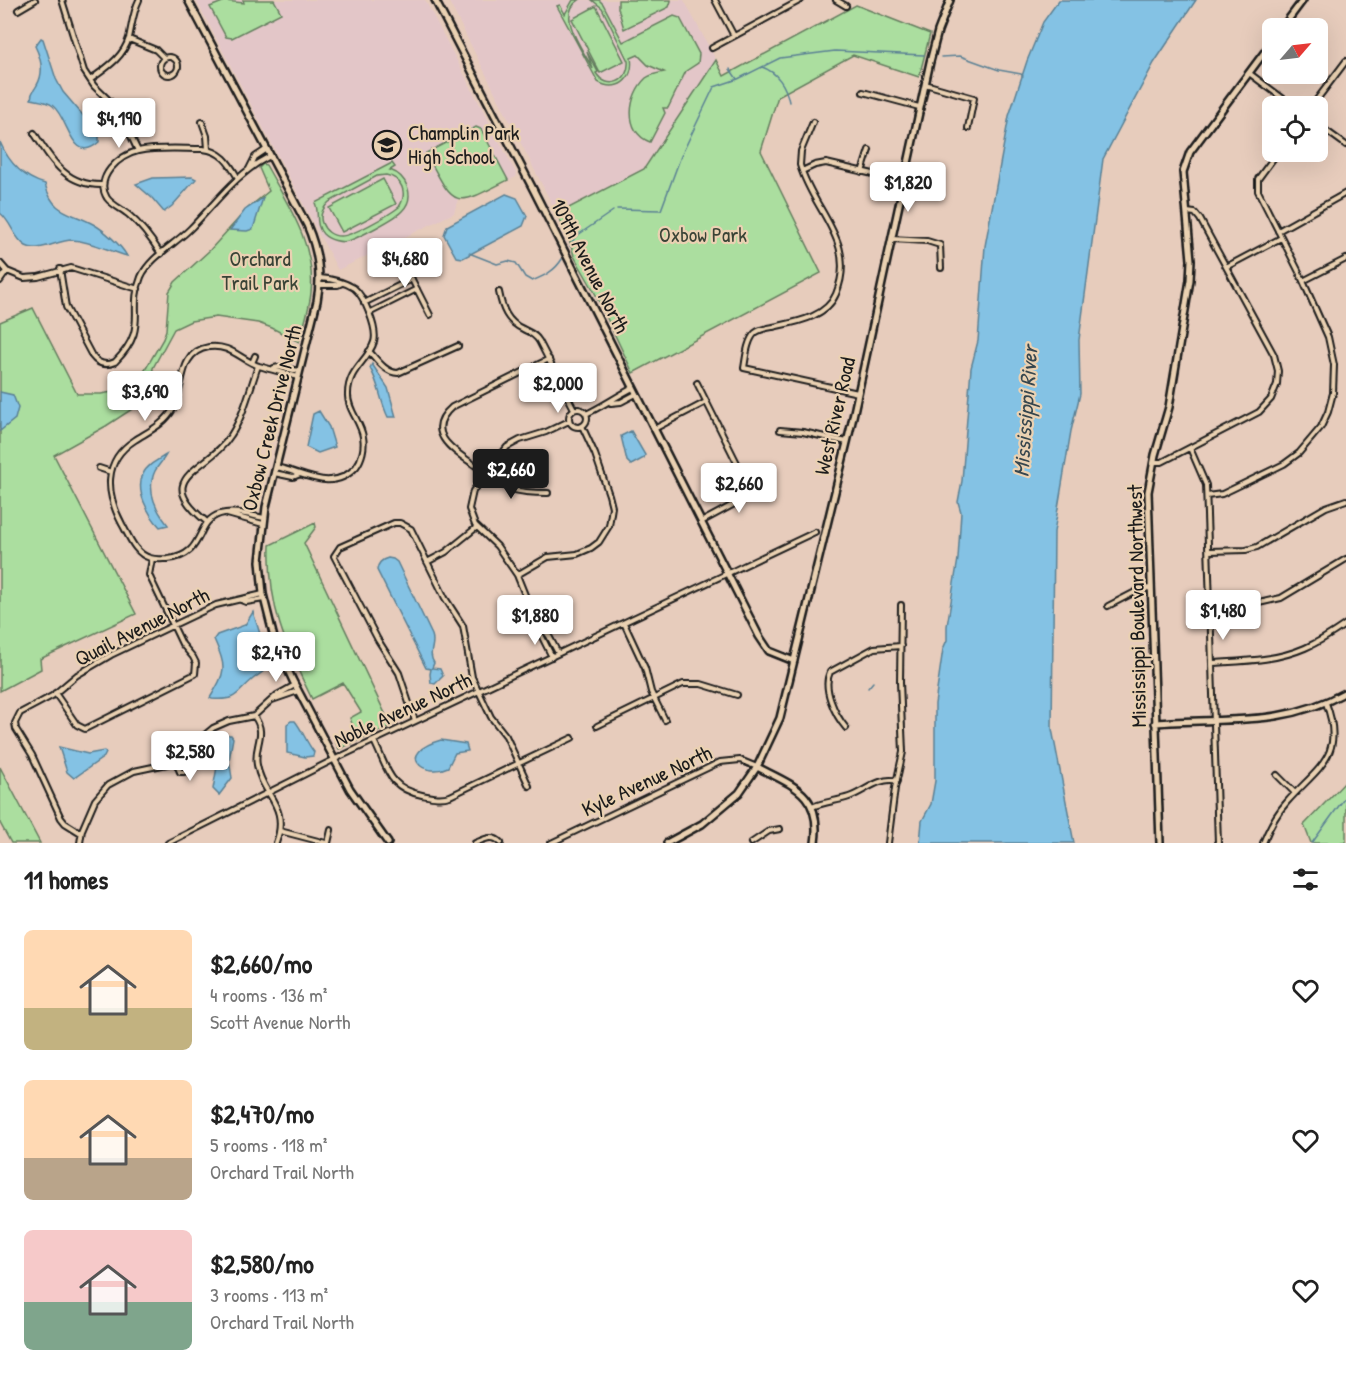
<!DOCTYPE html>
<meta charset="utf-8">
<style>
:root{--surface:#fff;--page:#f6f6f6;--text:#222;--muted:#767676;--accent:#1c1c1c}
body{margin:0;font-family:"Patrick Hand",sans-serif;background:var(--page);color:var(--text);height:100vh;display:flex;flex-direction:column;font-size:22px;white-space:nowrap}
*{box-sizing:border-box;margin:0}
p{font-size:20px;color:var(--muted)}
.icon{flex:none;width:33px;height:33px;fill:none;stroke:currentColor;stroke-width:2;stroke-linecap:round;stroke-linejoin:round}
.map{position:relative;height:843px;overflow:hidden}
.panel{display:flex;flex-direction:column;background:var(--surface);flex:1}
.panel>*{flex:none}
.needle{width:39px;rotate:62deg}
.fabs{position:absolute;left:1262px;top:18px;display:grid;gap:12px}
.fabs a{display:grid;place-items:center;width:66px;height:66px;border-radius:9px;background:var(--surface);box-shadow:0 6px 24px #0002;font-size:30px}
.price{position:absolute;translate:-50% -51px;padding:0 14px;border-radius:6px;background:#fff;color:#222;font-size:20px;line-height:39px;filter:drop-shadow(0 2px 3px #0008)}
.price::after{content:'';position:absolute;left:50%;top:36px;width:18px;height:14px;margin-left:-9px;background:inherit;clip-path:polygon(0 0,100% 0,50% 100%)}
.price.active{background:var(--accent);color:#fff}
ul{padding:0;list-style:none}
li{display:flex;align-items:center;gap:18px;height:150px;padding:0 24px}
li span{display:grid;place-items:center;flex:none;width:168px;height:120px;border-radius:9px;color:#555}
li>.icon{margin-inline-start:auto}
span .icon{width:72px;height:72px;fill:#fffc;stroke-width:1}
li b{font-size:26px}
h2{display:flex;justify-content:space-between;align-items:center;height:72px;padding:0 24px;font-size:26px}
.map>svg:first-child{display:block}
.built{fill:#e3c6c8}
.green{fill:#abde9f;stroke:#647d5e;stroke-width:1.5;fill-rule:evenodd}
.water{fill:#84c2e4;stroke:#5a8094;stroke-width:1.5}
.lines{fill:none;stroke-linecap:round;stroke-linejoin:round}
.stream{stroke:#5a8094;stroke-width:1.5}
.street-casing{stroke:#1c1c1c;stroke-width:8}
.secondary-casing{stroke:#1c1c1c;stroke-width:10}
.street{stroke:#ead1b2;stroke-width:4}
.secondary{stroke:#ead1b2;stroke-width:5}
.labels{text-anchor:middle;stroke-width:4.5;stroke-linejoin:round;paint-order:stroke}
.poi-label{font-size:21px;fill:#1c1c1c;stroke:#ead1b2;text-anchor:start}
.park-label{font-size:21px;fill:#394336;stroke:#ead1b2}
.street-label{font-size:21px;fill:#1c1c1c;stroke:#ead1b2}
.water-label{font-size:22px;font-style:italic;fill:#36464e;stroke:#ead1b2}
</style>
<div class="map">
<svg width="1346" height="843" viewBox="0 0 1346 843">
<rect width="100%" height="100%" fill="#e7ccbc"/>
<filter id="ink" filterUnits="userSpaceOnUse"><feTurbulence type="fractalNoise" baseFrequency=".0167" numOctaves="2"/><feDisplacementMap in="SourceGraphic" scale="12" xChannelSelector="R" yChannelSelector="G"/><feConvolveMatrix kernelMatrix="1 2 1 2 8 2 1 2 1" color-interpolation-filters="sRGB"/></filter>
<g filter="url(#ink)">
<path class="built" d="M196,0h229l92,175 -1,2 -46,22h-12l-4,14 -116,57z
M448,0h236l32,60 -72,109 -87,45z"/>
<path class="green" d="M243,0h31l7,13 -49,25 -6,-1 -16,-30 15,-6 19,2z
M573,0h6c-24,15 5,51 14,69l-6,-17 11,20 -2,1c11,18 34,9 32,-12l-26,-53 -10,-8h7l4,4 20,38 51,-26 6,2 19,36 -1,9 -12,8 -18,37h-5l2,5 -15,29c-27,-10 -22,-47 -4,-64 5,-4 12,-5 18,-6l-16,-7 -10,-10 -7,3c4,22 -15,35 -33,24l-41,-76 3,-1 5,9z
M618,0h53v1l-2,6 -45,22 -6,-21z
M856,5l74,29 -11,43 -66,-22 -75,41 -17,55 60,122 -188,100 -39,-82 -20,-35 -5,-17 -12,-25 87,-45 72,-109 8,16z
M596,6l28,55 -24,12 -28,-54z
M476,127l5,2 27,51c-56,29 -53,28 -82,-27z
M392,163l3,4 -5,3c17,6 26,27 12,41 -6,7 -44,27 -54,30 -7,2 -19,-1 -25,-7 -9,-10 -3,-21 -8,-31zM386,175c16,3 22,18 13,32 -10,8 -48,30 -59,29 -8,0 -15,-5 -18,-13 -3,-8 1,-15 7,-21l48,-26z
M263,164l3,1c22,40 50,80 45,128 -2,16 -7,33 -12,49l-27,-14 -14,-5 -42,-6 -25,4 -17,8 -21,39 -2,18 -8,16 -37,24 -52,29 82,159 -96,45 1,10 -41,22v-369l33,-14 44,86h24l28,-5 12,-12 22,-38 3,-9 3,-38 6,-10 35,-32 38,-42 21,-17 -10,-23z
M383,179l13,25 -54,28 -13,-24z
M315,523l1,4 -12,16 87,183 -52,23 -3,-6 19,-11 -5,-14 11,-6 -18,-29 -31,16c-27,-56 -44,-90 -42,-154z
M0,767l40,76h-29l-11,-20z
M1346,781v62h-35l-7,-18z"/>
<path class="water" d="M1059,0h137l-42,63 -51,96 -24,181 1,54 -9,37 -17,101 -2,197 22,114h-154l2,-22 9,-17 4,-23v-77l8,-55 4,-9v-14l11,-67 3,-47 -3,-10 4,-21 9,-113 7,-27 7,-95 24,-130 18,-55 16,-39z
M41,38l2,1 13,40 7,13 36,42v8c-27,24 -30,-23 -46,-36 -6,-5 -14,-5 -22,-7 0,-7 3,-8 6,-14 7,-12 4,-27 -2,-39z
M0,142c9,21 24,36 45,42 8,30 24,27 48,40 11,6 28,21 34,32 -18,-5 -36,-15 -55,-16 -14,0 -34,13 -46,6 -12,-7 -15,-25 -26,-33z
M192,177l4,2 -24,27 -8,6 -12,-14 -16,-14 17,-6z
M506,194l11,4 10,18 -4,10 -60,32 -7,-1 -12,-22 3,-9z
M263,198l-10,31 -6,2 -17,-1 15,-20z
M372,364l16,24 8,29h-8c-8,-16 -9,-34 -18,-49z
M0,392l13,3 5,13 -3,11 -15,12z
M319,411l10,16 6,20 -17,6 -12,-6 7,-33z
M631,431l14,24 -1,3 -13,7 -4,-4 -6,-25z
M166,455c-3,6 -8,10 -11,16 -9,19 1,39 13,54l-8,2c-12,-13 -25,-36 -17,-53 4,-9 15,-14 23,-19z
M388,558l5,1 4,3 35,73c4,11 -5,17 2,28l-2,5 8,1 3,7 -8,8 -4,-1 -1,-9 1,-5 -5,-1 -49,-98c1,-7 4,-10 11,-12z
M253,612l16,50c-3,10 -9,11 -16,17 -18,15 -15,22 -41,20l-2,-1c16,-27 17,-29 4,-59l3,-4 28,-10z
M291,721h4c8,10 11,21 19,31l-1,4 -8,1 -18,-4v-29z
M227,735h4l2,3 -4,22 3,18 -13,17 -6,-6 5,-28 6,-13 -3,-9z
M441,740l25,4 2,7 -13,2 -7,14c-25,12 -53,-14 -7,-27z
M59,747l29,7 16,-3 2,2 -2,4 -30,21 -7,-6z"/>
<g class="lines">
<path class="stream" d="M941,57l19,-1 39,14 22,4 2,2
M762,67c15,5 24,19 27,35
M730,69l7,10
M617,209l44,1 20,-54 33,-69 24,-8 42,-21 55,-7 89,4
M570,246l5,-9 38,-26
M469,253l28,11 11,-3 8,2 9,14 7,4c12,-5 23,-10 30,-22
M868,688l5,-6
M1312,843l34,-47"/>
<g class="street-casing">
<path id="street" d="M62,0l22,71 10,15 24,23 20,42
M715,0l19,36
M836,0l10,6
M18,10l17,-10
M129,39l27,11 8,8
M712,48l89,-48
M160 66a9 9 0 1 1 18 0a9 9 0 1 1-18 0Z
M1249,73l44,33
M90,80c16,-12 33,-22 39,-42 3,-13 4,-26 10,-38
M925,84l49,14 -6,30
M863,92l56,15
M1312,106l34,-45
M202,122l5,14 1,13
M813,122l-12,29 -1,14c13,46 58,77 36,129 -10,24 -41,28 -63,33 -6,1 -13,2 -18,6 -8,8 -9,24 -11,35l114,25
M1317,124l29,21
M34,133c18,28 32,53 69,52
M249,169l6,-12 12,-8
M802,171l13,-6 11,-2 77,18
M862,172l7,-22
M1278,231l68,-38
M892,239l35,2 13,4 1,23
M161,254c-9,-14 -19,-28 -32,-39 -7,-6 -17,-10 -22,-17 -13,-20 12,-43 31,-47 20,-4 44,-2 65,-2 19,2 26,14 35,29
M399,254l31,61
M0,263l7,8 17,7 14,-1 33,-9 67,21
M1226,267l55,-29
M60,269l6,38 26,49c6,8 14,10 23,6 35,-35 12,-50 26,-85 9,-20 33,-32 49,-48 26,-26 46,-56 80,-73
M0,281l7,-10
M1303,281l43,-22
M319,285h19l4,-2
M499,292c3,16 8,30 24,37 7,4 12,5 16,12l35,68
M364,303l48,-24
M369,313l48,-24
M369,351c8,9 17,22 29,22l60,-27
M252,363l3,-7
M274,368l5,-1 20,4
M697,383l49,98c2,8 0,14 -6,20l-39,21
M611,403l10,-1 15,-8
M569 418a9 9 0 1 1 18 0a9 9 0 1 1-18 0Z
M586,414c17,-8 31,-18 47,-26
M654,429l52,-27
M780,430l23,2 44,10
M1190,448l16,37 12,358
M1154,462h8l97,-50 12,-13 6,-15 1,-13 -4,-16 -74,-136 -5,-6 -8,-1
M276,467c27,5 56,27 80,0 6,-8 9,-20 7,-30 -2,-15 -16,-28 -15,-43 0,-25 20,-33 26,-52 4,-13 -10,-46 -20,-54 -11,-7 -22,-9 -34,-10
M99,468l12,4
M274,473l19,4 5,-2
M747,486l17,-1
M548,493c-12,0 -25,0 -37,-4 -12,-5 -24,-15 -35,-23 -20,-14 -54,-33 -24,-59l97,-48
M1207,496l15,-2 62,-30 15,-11 22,-26 7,-15 5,-19 1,-28 -6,-28 -29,-65 -41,-81v-12l20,-27
M227,514l36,10
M264,518c-15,-3 -30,-8 -44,-4 -26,8 -14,41 -52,45 -6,0 -12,1 -18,-1 -15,-4 -21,-22 -28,-34 -16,-30 -20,-63 13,-84 14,-9 30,-16 38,-31 12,-21 4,-57 36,-62 21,-3 32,13 50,19 13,4 26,7 39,11
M207,522c-58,-46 2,-51 24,-87 13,-20 19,-47 27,-69
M1209,551l37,-1 11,-3 69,-40 20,-7
M427,562l19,-10 31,-25
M517,575l31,-18 29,-3 14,-6 8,-6 10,-16 3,-19 -3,-12 -14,-41 -13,-28
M241,600l5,2 18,-3
M1108,606l33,-17 10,-1
M1211,607l39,-2 31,-7 65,-39
M624,623l21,45 6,24 14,28
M541,628v7l11,22
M558,653l-9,-17 -16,-21 -16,-40 -20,-29 -22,-21 -6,-16 4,-18 34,-44 13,-7 26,-8 23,-11
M1213,663c31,-2 62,-2 92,-15 14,-6 28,-15 41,-24
M55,693l22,32 8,4 110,-55 1,-11 -3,-6 -11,-13 -33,-69 3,-16
M272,700l26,-9
M254,716c14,19 -1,29 3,49 5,31 33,40 19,78
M415,721l-16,-48 -21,-33 -44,-84 6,-9 54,-24h6l11,6 34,69 18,28 9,51 19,40 15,19 23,50
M597,726l86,-42h18l36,11
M846,728c-11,-13 -24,-40 -16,-56l44,-24 27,-2
M374,741c14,28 14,47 48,54 10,2 18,4 28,1l122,-58
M176,762l4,10h4l4,-5 -5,-9
M1277,775l18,18
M812,807c12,-5 25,-6 37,-10 15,-5 31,-21 48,-16
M280,831l46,12
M81,833l-16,-10 -4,-5 -29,-63 -16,-26 -1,-6 5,-10 32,-17 25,-21 34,-20 105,-50 47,-11
M80,843l2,-13 13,-30 13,-15 26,-14 33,-7 16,-6 18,-20 12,-10 16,-7 25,-5 23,-21 18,-10
M168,843l161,-81 486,-230
M328,843l3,-13
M475,843c10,-4 18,-9 26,0
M551,843l169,-81 20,-2 17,7
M751,843l18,-12 11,-2
M888,843l7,-55 8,-36 -3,-70 1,-77
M1263,843c6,-15 13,-29 24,-41 31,-35 59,-46 39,-99"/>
</g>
<g class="secondary-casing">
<path id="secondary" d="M188,0l119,225c11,25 15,49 10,76l-51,206 -6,54 3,33 12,48 18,39 57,108 38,54
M435,0l98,189 226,447 10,15 25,10
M1282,28l21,-28
M1155,723c69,-6 127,5 191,-31
M757,767c37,19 65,27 58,76
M667,843l35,-19 37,-31 18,-26 23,-49 71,-292 79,-364 8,-31 12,-31
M1160,843l-12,-351 7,-37 14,-48 21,-127 1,-20 -8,-88 7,-20 82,-110"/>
</g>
<use href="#street" class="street"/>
<use href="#secondary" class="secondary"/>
</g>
</g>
<defs>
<g id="school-ring" transform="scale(1.5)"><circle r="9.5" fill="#ead1b2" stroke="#1c1c1c" stroke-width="1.5"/><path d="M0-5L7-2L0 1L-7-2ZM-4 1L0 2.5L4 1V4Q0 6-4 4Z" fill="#1c1c1c"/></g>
</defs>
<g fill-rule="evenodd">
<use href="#school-ring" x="387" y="145"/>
</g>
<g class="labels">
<g class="poi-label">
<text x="408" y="140">Champlin Park<tspan x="408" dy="24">High School</tspan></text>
</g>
<g class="park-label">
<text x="703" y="242">Oxbow Park</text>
<text x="260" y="266">Orchard<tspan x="260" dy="24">Trail Park</tspan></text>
</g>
<g class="street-label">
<text transform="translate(590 266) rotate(63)" y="7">109th Avenue North</text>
<text transform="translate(835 416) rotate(-77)" y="7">West River Road</text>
<text transform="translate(272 418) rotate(-76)" y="7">Oxbow Creek Drive North</text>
<text transform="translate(1137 606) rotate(-91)" y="7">Mississippi Boulevard Northwest</text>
<text transform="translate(142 627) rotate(-27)" y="7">Quail Avenue North</text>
<text transform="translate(403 710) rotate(-25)" y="7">Noble Avenue North</text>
<text transform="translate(647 781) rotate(-25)" y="7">Kyle Avenue North</text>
</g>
<g class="water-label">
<text transform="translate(1025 411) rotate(-86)" y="8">Mississippi River</text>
</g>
</g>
</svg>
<div class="fabs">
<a><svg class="needle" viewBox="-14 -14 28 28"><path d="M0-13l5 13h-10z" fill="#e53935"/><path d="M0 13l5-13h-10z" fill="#767676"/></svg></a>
<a><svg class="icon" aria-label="locate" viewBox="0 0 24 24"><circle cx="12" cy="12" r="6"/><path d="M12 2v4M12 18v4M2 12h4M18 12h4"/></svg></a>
</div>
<b class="price" style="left:119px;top:149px">$4,190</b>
<b class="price" style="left:908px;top:213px">$1,820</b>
<b class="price" style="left:405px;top:289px">$4,680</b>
<b class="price" style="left:558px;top:414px">$2,000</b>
<b class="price" style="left:145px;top:422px">$3,690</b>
<b class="price active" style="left:511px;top:500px">$2,660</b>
<b class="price" style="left:739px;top:514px">$2,660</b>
<b class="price" style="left:1223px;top:641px">$1,480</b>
<b class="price" style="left:535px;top:646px">$1,880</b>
<b class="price" style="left:276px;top:683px">$2,470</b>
<b class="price" style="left:190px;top:782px">$2,580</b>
</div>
<section class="panel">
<h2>11 homes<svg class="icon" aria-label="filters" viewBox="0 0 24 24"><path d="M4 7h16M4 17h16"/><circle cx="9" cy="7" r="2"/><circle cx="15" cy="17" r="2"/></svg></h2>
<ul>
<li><span style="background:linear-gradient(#ffd9b3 65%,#c2b280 0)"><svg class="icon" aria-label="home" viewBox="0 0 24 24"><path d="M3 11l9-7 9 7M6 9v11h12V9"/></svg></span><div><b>$2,660/mo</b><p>4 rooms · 136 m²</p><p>Scott Avenue North</p></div><svg class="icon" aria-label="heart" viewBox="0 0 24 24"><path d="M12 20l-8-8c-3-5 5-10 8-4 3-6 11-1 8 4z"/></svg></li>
<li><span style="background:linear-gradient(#ffd9b3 65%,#b9a48a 0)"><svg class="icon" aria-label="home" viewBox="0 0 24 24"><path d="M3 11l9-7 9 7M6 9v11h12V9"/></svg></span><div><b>$2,470/mo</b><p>5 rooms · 118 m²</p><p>Orchard Trail North</p></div><svg class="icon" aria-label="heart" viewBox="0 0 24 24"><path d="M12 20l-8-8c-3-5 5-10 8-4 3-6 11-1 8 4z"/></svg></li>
<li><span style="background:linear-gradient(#f6c9c9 60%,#7fa58c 0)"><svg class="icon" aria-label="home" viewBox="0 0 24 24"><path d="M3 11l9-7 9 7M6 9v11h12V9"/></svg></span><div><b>$2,580/mo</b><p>3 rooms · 113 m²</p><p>Orchard Trail North</p></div><svg class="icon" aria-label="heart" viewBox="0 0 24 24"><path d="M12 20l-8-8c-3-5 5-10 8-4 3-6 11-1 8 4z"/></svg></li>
</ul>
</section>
